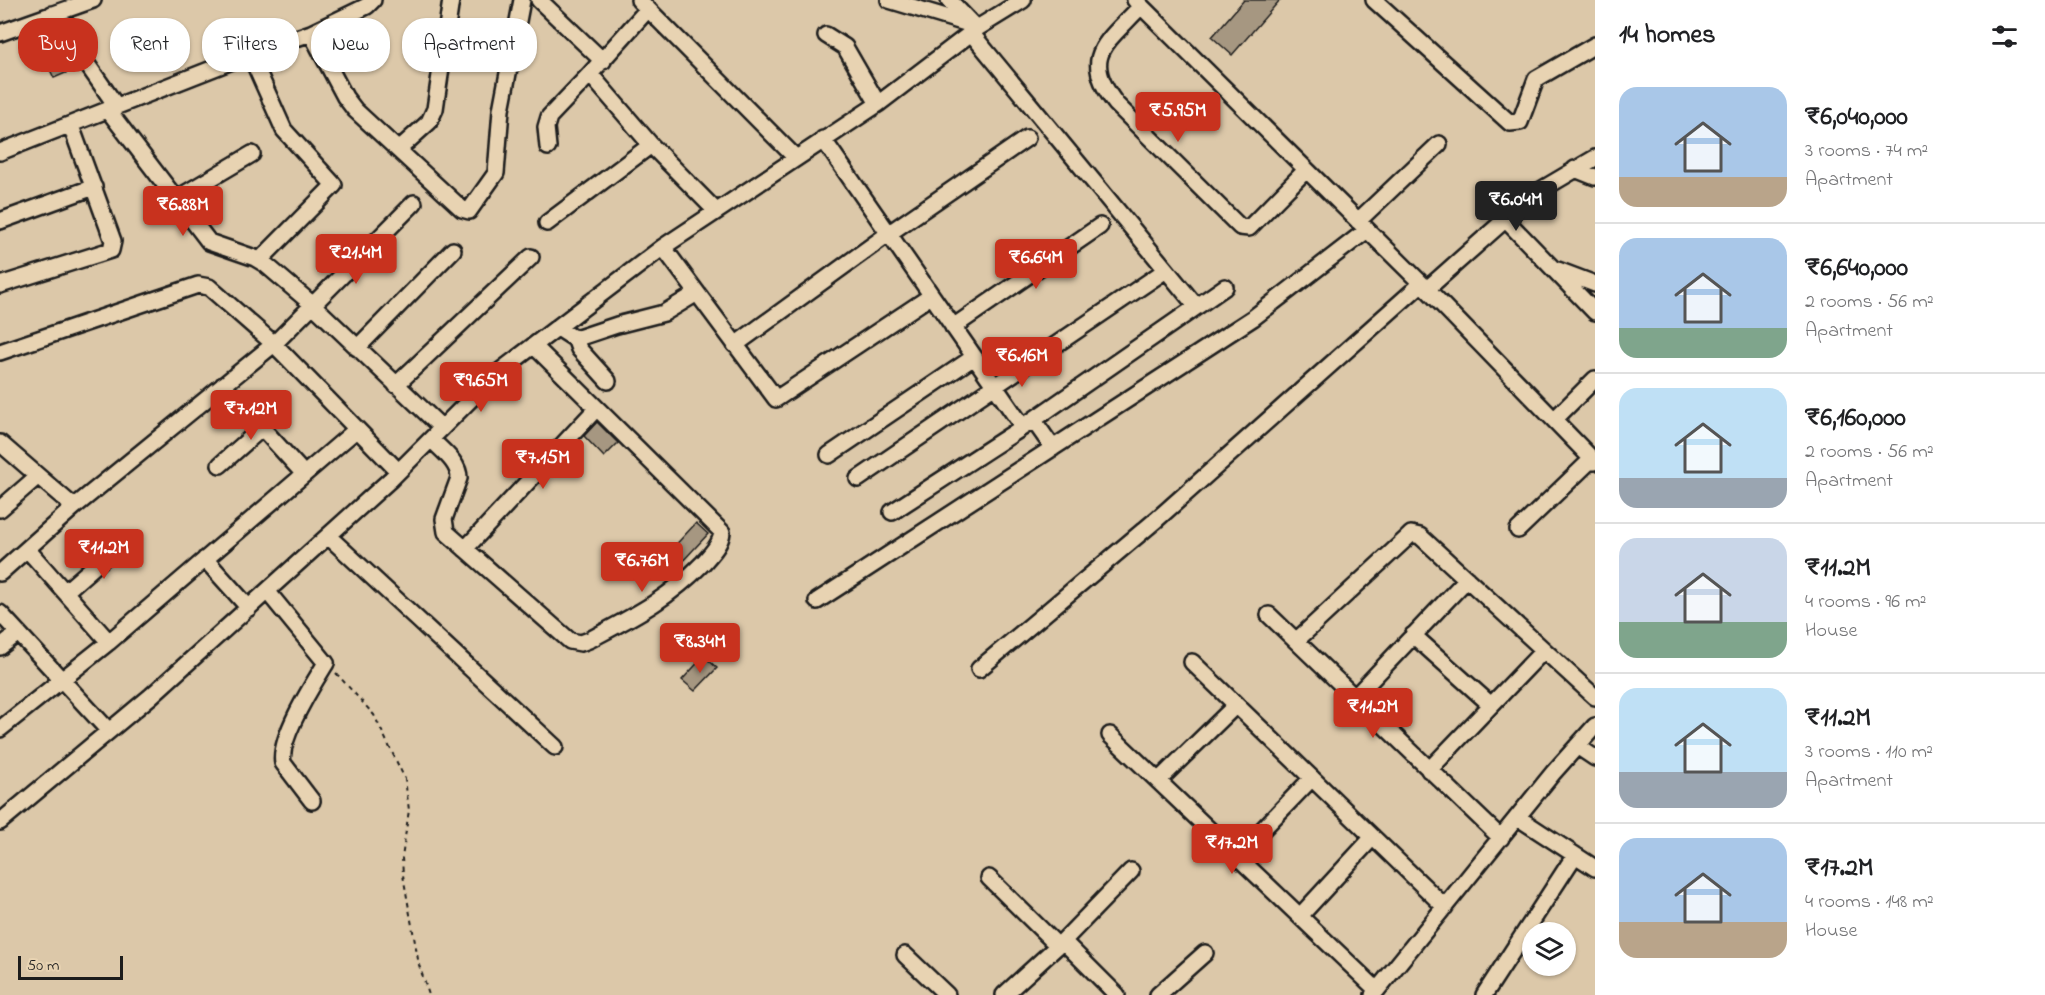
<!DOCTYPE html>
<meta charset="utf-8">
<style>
:root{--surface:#fff;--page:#f6f6f6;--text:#202124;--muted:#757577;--line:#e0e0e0;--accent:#c8321e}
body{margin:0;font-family:"Indie Flower",sans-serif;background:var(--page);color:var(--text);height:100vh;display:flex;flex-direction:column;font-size:22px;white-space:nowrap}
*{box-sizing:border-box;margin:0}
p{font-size:20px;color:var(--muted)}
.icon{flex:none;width:33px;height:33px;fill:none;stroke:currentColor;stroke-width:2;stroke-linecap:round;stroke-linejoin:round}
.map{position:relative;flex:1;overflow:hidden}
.side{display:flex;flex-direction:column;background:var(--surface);width:450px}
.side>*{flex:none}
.top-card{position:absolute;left:18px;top:18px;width:570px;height:54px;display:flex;gap:12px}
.controls{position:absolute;left:1522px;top:922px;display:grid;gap:12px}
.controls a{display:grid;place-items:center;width:54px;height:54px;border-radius:50%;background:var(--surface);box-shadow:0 2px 4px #0004;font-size:30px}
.scale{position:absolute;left:18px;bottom:15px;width:105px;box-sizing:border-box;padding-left:6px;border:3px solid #1c1c1c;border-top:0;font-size:16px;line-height:21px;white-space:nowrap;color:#1c1c1c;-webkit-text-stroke:4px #e8d3b2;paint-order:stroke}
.price{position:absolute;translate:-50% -51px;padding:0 14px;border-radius:6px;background:var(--accent);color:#fff;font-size:20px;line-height:39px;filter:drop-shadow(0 2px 3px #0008)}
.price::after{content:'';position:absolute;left:50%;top:36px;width:18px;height:14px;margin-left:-9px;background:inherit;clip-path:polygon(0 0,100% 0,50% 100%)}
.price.selected{background:#222;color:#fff}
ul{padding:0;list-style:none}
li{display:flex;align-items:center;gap:18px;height:150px;padding:0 24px}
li+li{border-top:2px solid var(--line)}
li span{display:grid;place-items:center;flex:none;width:168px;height:120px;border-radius:18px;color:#555}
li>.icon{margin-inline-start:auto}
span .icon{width:72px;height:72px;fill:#fffc;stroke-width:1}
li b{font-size:26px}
h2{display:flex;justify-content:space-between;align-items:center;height:72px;padding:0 24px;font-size:26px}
.chip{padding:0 21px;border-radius:24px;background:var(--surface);box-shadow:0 2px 4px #0004;font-size:21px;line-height:54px}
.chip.selected{background:var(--accent);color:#fff}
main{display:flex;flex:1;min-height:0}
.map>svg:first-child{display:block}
.building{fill:#a69781;stroke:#1c1c1c;stroke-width:1.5}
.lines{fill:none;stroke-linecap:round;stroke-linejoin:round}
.minor-casing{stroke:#1c1c1c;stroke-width:20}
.path{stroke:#1c1c1c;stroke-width:2;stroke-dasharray:4.5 4.5;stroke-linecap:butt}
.minor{stroke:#e8d3b2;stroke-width:15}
</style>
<main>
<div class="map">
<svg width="1595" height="995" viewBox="0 0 1595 995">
<rect width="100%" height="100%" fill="#dcc8a9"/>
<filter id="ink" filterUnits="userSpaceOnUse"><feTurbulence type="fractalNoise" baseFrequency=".0167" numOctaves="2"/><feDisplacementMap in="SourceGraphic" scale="12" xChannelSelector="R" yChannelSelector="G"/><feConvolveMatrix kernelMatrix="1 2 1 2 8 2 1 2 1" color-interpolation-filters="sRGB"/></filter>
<g filter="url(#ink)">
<path class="building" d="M1244,0h36l-48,55 -20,-18z
M55,35l20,34 -21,9 -17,-35z
M597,422l21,21 -14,14 -20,-21z
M696,523l12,11 -27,29 -12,-11z
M704,656l13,12 -22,23 -13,-11z"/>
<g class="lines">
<g class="minor-casing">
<path id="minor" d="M539,0l64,61
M639,0l156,157
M889,0l90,27 44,-27
M949,0l23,24
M1135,0l292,289 168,173
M1374,0l136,123 10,-1 16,-43 59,-34
M1141,6c-34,37 -62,50 -25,98l124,123 9,1 57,-58
M648,9l-58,65 61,71 65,66
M52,14l65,93
M0,33l93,-33
M311,33l34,64 10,13 107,99 7,2 27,-38 5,-63 21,-110
M972,34l224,272
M826,35l19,12 33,57
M250,54l34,76 50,55 -74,75
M108,110l101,132 46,16 10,6 48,41 129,123
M823,139l200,288 202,-140
M548,147l-2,-20 3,-10 41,-43
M398,150l31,-28 6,-13 16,-109
M0,152l250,-98 61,-21 56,-27 6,-6
M1575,169l20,8
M176,199l76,-45
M1505,219l90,93
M0,221l94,-34
M1358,221l81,-77
M547,223l104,-78
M663,247l113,152 155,-103
M1558,270l37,14
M0,285l111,-35 2,-9 -42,-115
M1427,289l107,-95 61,-36
M953,327l147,-101
M558,328l14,9 6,1 39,-13 47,-12 33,-20
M575,338l4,11 29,32
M735,345l153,-111 139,-96
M357,348l96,-98
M0,352l198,-67 11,2 65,57 140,-141
M223,385l81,89
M396,385l135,-128
M1554,420l41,-41
M1034,421l19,27
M431,439c10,11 28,23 28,39l-15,41 2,13 124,109 11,2 8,-3c45,-24 78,-40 114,-77 8,-9 18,-19 19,-31l-188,-186
M0,443l74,64 200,-163 124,127
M829,455l145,-98
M220,465l42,-37
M858,479l308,-209
M0,509l38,-33
M892,512l131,-85
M1518,530l74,-71
M328,536l227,211
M27,549l82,93
M465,549l131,-140
M205,559l44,49
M0,573l74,-66
M267,591l59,72c-13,21 -48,76 -43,100l29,38
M65,592l57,-50
M817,601l436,-283 114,-88
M0,613l109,118
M1269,615l232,223
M1413,635l78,70
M1297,640l111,-103 3,-3 9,2 175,161
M0,647l18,-14
M1192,662l253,245
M979,669l177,-149 265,-236
M1354,698l113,-119
M0,729l109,-87 248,-213
M1110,735l267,255
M1577,746l18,12
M1429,770l115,-120
M1158,781l78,-76
M1517,817l78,51
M0,822l151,-126 116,-105 124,-112 104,-104 168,-128 215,-143 101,-77
M1237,856l75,-78
M989,878l69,68
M1300,916l73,-79
M1063,941l54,54
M905,955l42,40
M1004,995l59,-54 68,-70
M1158,995l47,-42
M1373,995l180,-222 42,-47
M1484,995l91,-140"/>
</g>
<path class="path" d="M336,673l38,42 31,64 4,31 -7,48 1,17 16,90 10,30"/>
<use href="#minor" class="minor"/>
</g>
</g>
</svg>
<div class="controls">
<a><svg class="icon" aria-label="layers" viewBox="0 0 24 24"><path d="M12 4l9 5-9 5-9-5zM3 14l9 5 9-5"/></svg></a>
</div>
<div class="scale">50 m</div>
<b class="price" style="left:1178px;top:143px">₹5.95M</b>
<b class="price selected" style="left:1516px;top:232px">₹6.04M</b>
<b class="price" style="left:183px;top:237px">₹6.88M</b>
<b class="price" style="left:356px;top:285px">₹21.4M</b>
<b class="price" style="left:1036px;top:290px">₹6.64M</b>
<b class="price" style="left:1022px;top:388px">₹6.16M</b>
<b class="price" style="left:481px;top:413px">₹9.65M</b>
<b class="price" style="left:251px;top:441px">₹7.12M</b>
<b class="price" style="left:543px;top:490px">₹7.15M</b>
<b class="price" style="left:104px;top:580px">₹11.2M</b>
<b class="price" style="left:642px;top:593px">₹6.76M</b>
<b class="price" style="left:700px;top:674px">₹8.34M</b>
<b class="price" style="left:1373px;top:739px">₹11.2M</b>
<b class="price" style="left:1232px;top:875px">₹17.2M</b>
<div class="top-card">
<a class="chip selected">Buy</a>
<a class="chip">Rent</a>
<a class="chip">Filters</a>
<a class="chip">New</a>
<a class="chip">Apartment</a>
</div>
</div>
<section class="side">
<h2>14 homes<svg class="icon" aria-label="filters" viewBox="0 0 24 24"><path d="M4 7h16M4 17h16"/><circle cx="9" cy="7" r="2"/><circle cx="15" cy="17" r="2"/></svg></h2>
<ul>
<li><span style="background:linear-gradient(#a9c7e8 75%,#b9a48a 0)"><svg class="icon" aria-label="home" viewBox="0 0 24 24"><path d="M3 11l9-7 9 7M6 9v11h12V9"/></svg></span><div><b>₹6,040,000</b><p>3 rooms · 74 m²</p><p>Apartment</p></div></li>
<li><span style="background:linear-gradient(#a9c7e8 75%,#7fa58c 0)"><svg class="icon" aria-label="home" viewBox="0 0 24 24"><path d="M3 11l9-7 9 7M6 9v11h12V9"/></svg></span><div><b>₹6,640,000</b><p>2 rooms · 56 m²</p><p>Apartment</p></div></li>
<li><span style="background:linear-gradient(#bfe0f5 75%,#9aa5b1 0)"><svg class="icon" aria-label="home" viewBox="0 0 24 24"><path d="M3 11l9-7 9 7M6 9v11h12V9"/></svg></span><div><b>₹6,160,000</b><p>2 rooms · 56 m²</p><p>Apartment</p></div></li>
<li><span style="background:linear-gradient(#c9d6e8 70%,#7fa58c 0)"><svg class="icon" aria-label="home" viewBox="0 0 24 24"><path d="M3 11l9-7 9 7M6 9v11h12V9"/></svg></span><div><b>₹11.2M</b><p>4 rooms · 96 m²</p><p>House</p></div></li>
<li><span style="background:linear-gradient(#bfe0f5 70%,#9aa5b1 0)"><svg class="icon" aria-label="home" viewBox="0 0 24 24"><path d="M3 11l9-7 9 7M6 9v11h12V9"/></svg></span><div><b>₹11.2M</b><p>3 rooms · 110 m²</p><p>Apartment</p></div></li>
<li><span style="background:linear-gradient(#a9c7e8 70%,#b9a48a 0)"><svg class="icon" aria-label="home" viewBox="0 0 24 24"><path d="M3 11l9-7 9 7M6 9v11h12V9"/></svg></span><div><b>₹17.2M</b><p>4 rooms · 148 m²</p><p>House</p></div></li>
</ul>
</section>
</main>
